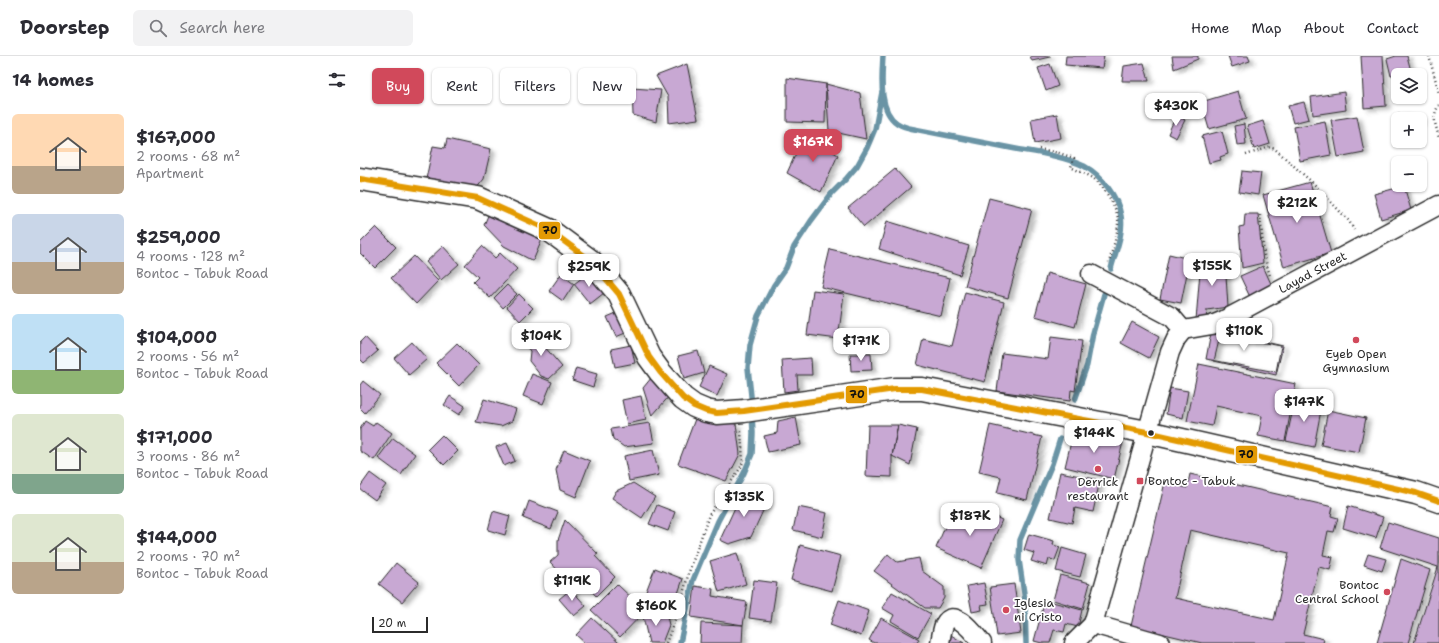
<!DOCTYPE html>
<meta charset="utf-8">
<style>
:root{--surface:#fff;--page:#f2f2f3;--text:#2b2b33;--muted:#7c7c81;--line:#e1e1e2;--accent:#d1495b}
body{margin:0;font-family:"Shantell Sans",sans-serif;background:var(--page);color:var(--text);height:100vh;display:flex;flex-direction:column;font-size:15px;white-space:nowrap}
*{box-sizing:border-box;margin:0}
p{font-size:13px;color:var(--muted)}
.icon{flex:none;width:22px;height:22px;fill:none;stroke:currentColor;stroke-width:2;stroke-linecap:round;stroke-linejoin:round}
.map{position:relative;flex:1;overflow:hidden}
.sheet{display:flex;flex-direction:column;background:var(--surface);width:360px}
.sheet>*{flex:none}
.banner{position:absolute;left:12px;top:12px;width:380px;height:36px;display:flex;gap:8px}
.controls{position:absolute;left:1031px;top:12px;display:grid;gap:8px}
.controls a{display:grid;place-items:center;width:36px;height:36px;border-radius:6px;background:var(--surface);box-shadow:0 1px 3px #0004;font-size:20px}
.scale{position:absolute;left:12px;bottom:10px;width:56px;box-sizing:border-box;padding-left:4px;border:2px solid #2b2b2b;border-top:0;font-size:11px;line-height:14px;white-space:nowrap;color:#2b2b2b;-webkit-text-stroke:3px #fff;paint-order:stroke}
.price{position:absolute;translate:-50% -34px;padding:0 9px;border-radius:8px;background:#fff;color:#222;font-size:13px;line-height:26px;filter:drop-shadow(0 1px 2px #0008)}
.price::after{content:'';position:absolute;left:50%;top:24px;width:12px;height:9px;margin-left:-6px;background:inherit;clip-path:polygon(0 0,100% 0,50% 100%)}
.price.on{background:var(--accent);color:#fff}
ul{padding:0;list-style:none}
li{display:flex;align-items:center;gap:12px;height:100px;padding:0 12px}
li span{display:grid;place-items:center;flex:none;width:112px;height:80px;border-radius:6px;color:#555}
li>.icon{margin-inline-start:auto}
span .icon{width:48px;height:48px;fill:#fffc;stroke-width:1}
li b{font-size:17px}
h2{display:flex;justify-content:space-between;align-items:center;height:48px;padding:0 12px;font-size:17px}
.tag{padding:0 14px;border-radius:6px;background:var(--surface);box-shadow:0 1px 3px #0004;font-size:14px;line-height:36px}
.tag.on{background:var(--accent);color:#fff}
header{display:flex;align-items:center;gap:24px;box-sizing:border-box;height:56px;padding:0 20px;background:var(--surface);border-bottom:1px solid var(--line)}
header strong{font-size:19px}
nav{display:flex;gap:22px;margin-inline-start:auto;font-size:14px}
.search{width:280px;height:36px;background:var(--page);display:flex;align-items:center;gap:10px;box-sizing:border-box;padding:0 14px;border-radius:6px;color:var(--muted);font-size:15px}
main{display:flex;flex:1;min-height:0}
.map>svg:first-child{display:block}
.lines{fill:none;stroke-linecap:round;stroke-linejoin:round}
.stream{stroke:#6a94a5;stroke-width:5.5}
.building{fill:#c8a8d3;stroke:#2b2b2b;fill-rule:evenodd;filter:url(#shadow)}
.minor-casing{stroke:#2b2b2b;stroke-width:21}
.trunk-casing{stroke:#2b2b2b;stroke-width:25}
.path{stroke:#2b2b2b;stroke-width:2.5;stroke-dasharray:1 3;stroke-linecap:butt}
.minor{stroke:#fff;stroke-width:18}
.trunk{stroke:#fff;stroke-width:22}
.bus-1-casing{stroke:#fff;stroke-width:9}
.bus-1{stroke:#e39a04;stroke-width:6}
.poi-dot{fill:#d1495b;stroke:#fff;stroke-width:1.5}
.bus-dot{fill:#2b2b2b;stroke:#fff;stroke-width:1.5}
.labels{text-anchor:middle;stroke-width:3.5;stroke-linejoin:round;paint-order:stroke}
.street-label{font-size:12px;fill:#2b2b2b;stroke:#fff}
.poi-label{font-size:12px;fill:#2b2b2b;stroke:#fff}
.line-badge{stroke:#fff;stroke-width:1.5}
.pale-badge-label{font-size:11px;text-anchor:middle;font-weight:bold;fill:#111}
</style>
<header>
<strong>Doorstep</strong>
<div class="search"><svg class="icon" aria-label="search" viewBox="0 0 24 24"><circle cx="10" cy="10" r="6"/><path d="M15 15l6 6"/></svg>Search here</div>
<nav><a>Home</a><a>Map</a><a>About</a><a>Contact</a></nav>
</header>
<main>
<section class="sheet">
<h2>14 homes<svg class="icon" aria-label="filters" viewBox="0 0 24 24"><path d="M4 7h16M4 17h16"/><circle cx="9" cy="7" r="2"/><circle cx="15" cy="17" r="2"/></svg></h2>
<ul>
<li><span style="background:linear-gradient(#ffd9b3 65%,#b9a48a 0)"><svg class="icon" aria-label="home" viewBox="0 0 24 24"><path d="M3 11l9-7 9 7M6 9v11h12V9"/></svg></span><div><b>$167,000</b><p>2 rooms · 68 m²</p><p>Apartment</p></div></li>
<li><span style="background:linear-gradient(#c9d6e8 60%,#b9a48a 0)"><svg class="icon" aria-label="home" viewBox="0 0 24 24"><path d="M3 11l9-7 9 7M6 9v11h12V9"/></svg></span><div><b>$259,000</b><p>4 rooms · 128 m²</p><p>Bontoc - Tabuk Road</p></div></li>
<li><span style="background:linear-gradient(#bfe0f5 70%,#8fb573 0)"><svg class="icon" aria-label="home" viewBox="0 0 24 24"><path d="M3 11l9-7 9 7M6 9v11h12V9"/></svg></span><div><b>$104,000</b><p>2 rooms · 56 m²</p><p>Bontoc - Tabuk Road</p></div></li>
<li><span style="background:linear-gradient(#dfe7d0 75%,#7fa58c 0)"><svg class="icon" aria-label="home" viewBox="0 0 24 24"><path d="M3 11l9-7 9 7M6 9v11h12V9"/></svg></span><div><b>$171,000</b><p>3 rooms · 86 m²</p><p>Bontoc - Tabuk Road</p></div></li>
<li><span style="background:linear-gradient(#dfe7d0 60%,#b9a48a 0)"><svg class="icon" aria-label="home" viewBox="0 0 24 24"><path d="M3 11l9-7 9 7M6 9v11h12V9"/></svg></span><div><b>$144,000</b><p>2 rooms · 70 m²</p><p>Bontoc - Tabuk Road</p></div></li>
</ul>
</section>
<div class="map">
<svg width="1079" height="587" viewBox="0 0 1079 587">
<defs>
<filter id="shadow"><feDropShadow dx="4.5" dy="2.5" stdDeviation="2" flood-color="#0004"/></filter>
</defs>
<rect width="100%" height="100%" fill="#fff"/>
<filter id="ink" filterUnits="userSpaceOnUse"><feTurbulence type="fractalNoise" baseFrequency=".025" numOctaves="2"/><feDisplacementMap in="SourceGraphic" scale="8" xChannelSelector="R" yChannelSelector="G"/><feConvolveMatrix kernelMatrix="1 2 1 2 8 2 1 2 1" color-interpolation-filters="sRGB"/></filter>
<g filter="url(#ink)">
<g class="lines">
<path class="stream" d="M523,0c-1,20 -5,54 14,67 4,3 9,4 12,5 36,7 72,14 107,21 23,4 47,7 68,17 17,9 34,31 37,50 3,17 -6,37 -10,53
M715,344l12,-35 6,-32 11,-39
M392,349l-4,-37 2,-23 8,-29 16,-31 12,-17 8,-21 17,-26 21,-28 14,-14 11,-13 10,-18 8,-19 7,-37
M320,587l13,-63 25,-59 26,-48 8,-19 1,-21 -1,-20
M666,587l-1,-43 -6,-40 1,-20 32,-76 8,-25"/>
</g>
<path class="building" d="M670,0h20v1l-18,4z
M706,0h38l-2,12 -37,-3z
M812,0h26v3l-24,10z
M868,0h20l2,5 -18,6z
M1001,0h22l3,50 -22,2z
M1036,0h11l4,15 -20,5 -4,-17z
M784,7l5,18h-27l2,-15z
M327,8l11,55 -29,4 -1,-26 -12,-21z
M690,8l8,22 -12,5 -8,-23z
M427,22l39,6 -1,39 -38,-1z
M466,28l34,9 6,46 -37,-8z
M272,32l29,2 -5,32 -23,-7z
M878,35l8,28 -37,10 -8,-27z
M984,36l2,18 -33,5 -2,-18z
M944,46l5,17 -16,4 -5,-17z
M1038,57l23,5 -1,5v-4h-22v15h-3z
M697,58l4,24 -26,5 -4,-24z
M816,59l9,5 -9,18 -8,-4z
M997,60l7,36 -26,5 -7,-37z
M903,65l7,23 -16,5 -7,-23z
M965,65l6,34 -31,6 -6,-34z
M884,68l2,20 -9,1 -3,-19z
M862,75l6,23 -8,3 1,3 -12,3 -7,-27z
M445,77l33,22 -17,37 -34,-19z
M87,83l44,10 -7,30 -9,11 -49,-11 7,-33 12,2z
M535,113l16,18 -47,40 -16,-19z
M882,115l19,2 -3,22 -19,-3z
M950,126l21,71 -47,14 -21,-72z
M1044,130l7,24 -30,9 -7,-25z
M629,142l43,11 -24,89 -43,-12z
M132,150l54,24 -13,31 -29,-15 -20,-21z
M885,158h13l5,49 -21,5 -3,-41 5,-1z
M527,165l82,25 -9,29 -81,-26z
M16,171l20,20 -21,21 -15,-15v-10z
M83,190l16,18 -18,16 -15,-18z
M122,190l13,12 5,-5 17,16 -27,29 -17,-16 5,-5 -13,-12z
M470,193l120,29 -9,38 -120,-29z
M809,198l21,5 -9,44 -21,-4z
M54,200l24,25 -22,23 -25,-26z
M841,203l24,1 3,47 -21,3 -1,11 -10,-1z
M903,210l9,20 -22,11 -10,-21z
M228,217l16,20 -14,11 -16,-20z
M687,217l39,11 -11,43 -40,-11z
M201,218l13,10 -11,17 -14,-10z
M147,229l10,9 -14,14 -9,-10z
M453,234l31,4 -6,45 -31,-4z
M605,236l39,10 -19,80 -68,-17 6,-26 29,7z
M159,238l14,14 -13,13 -13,-14z
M261,255l9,20 -14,6 -9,-20z
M772,266l27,15 -10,21 -28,-15z
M171,275l31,36 -13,12 -8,-3 -12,-15 1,-10 -9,-11z
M861,276l62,14 -7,29 -62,-14z
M851,277l70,13 -5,26 -70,-13z
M5,281l13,14 -14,12 -4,-4v-17z
M691,281l31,4 -7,50 -4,-1 -1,11 -73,-10 5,-38 46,6z
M52,286l15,17 -18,16 -15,-17z
M97,287l22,22 -20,21 -23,-23z
M271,289l4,18 -20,4 -4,-18z
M338,295l6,22 -20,6 -6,-23z
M490,298h21l1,16 -21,1z
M451,302l1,17h-15l1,15 -14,2 -2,-32z
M839,308l97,20 -11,57 -27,-5 4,-20 -46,-10 -4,20 -25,-5z
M349,310l18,8 -10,22 -18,-9z
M216,312l21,6 -4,13 -21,-7z
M172,318l20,8 -9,22 -20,-8z
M292,321l19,17 -19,22 -9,-28z
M3,325l17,14 -15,18 -5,-5v-23z
M810,332l18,3 -5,27 -17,-4z
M90,340l15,10 -6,9 -15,-10z
M281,340l5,24 -19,4 -5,-24z
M124,343l32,10 -4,12 -11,5 -25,-4z
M935,344l27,5 -8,42 -28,-6z
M968,354l38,8 -7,34 -38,-7z
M436,361l5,28 -33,7 -4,-16 13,-3 1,-12z
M335,363l41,5 4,30 -14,27 -48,-17z
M5,365l8,5 3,-4 16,11 -18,27 -14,-9v-22z
M290,367l4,20 -30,4 -11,-8 -2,-10z
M508,369h30l-6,31v21l-26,-1z
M538,369l19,4 -7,36 -18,-9z
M630,369l52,12 -15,63 -30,-7 4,-16 -22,-5z
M714,373l49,13 -9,37 -49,-12z
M82,379l16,16 -14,14 -16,-16z
M33,382l22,16 -14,21 -23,-17z
M147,387l8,18 -11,5 -8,-19z
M204,394l26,11 -14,36 -16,-7 -4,-20z
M293,394l6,25 -30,6 -5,-25z
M700,416l40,8 -7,32 -18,-4 -3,15 -22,-5z
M10,417l16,12 -11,15 -15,-11v-2z
M830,418l143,33 -2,9 7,2 -4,14 -6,-1 -5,24 10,2 -3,13 -11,-3 -16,67 21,5 -1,4h-121l-71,-17 34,-144 22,6zM830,474l99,23 -15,67 -99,-22z
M273,427l22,14 -13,21 -30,-20 4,-7z
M383,434l25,10 -17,37 -22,7 -9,-4z
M169,445l29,11 -7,17 -28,-11z
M297,449l18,7 -7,19 -19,-7z
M988,450l35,11 -7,21 -33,-10z
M438,451l29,6 -5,24 -29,-7z
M616,452l26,12 -21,48 -45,-20 14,-33 19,9z
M133,455l17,5 -5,19 -17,-5z
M205,464l33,34 -3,2 20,21 -19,19 -23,-25 -8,7 -15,-16 8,-7v-15z
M1028,466l51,16v105h-25l24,-76 -58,-19z
M669,478l25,7 -1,4 7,2 -5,13 -6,-1 -2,7 -16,-5 3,-8 -10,-3z
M440,489l41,11 -9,35 -41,-11z
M702,492l24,7 -6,22 -24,-6z
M377,497l9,31 -27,8 -9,-31z
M528,498l9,8 22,-4 3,13 22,16v11l-6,10h-13l-51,-37z
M1008,498l18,5 -4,12 -18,-6z
M1041,503l29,11 -22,73h-31z
M36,507l23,19 -17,20 -23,-18z
M295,512l28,11 -9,26 -15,-6 -3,8 -14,-5z
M700,519l30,8 -7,26 -30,-9z
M394,524l23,3 -6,38 -22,-3z
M624,527l4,21 -7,1 1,5 -10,2 -5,-26z
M257,528l28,27 -25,26 -29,-27z
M654,528l7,49 -24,3 -7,-49z
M335,530l18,3 -1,7 35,6 -4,23 -52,-8z
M211,533l15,17 -12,10 -15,-17z
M532,536l39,22 -13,23 -27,-16 3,-6 -12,-7z
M479,544l30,11 -8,25 -31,-11z
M685,544l37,10 -4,17 -12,-3 -2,8 -10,-2 -4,13h-8l-8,-2z
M306,556l3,13 -7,18h-13l-6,-26z
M232,562l27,25h-34l-9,-8z
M521,562l38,21 -2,4h-43l-5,-3z
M341,567l42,2 -1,18h-42z
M591,579l13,8h-18z"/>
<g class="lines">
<g class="minor-casing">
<g id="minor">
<path d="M731,218l81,43 11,13"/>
<path id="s1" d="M823,274l29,-5 12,-5 215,-115"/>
<path d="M733,568l77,-272 6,-13 7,-9"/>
<path d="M733,568l67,19"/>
<path d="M580,587c1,-6 2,-13 4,-18 10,-20 31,10 38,18"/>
<path d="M714,587l19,-19"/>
</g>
</g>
<g class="trunk-casing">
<path id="trunk" d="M0,123l118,19 71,32 42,31 7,8 21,25 30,63 11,15 23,26 11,8 12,5 11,2 27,-2 151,-22h27l225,43 269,61 23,8"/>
</g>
<path class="path" d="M1069,0l10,37
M1079,49c-8,12 -3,20 0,33
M679,93l20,4 15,5 -3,9c7,4 16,7 22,11 11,8 27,33 25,46 -1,13 -6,26 -9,39
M886,99l24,-8 5,2 39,35 35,37 5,9
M900,159l4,40 6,21
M306,587l12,-31 11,-40 20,-57 32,-48 2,-5 -2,-31"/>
<use href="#minor" class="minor"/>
<use href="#trunk" class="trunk"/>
<g class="bus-1-casing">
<path id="bus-1" d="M0,123l118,19 71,32 42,31 7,8 21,25 30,63 11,15 23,26 11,8 12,5 11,2 27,-2 151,-22h27l225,43 269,61 23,8"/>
</g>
<use href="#bus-1" class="bus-1"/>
</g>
</g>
<g class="poi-dot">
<circle cx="996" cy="284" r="4"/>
<circle cx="738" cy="413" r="4"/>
<rect x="776" y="421" width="8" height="8" rx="2"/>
<circle cx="1027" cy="536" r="4"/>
<circle cx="646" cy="554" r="4"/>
</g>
<circle class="bus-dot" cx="791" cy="377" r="3.5"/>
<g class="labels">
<g class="street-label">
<text dy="4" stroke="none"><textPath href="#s1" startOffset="143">Layad Street</textPath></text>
</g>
<g class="poi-label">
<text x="996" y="302">Eyeb Open<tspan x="996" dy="14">Gymnasium</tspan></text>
<text x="788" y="429" text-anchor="start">Bontoc - Tabuk</text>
<text x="738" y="430">Derrick<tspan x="738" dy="14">restaurant</tspan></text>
<text x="1019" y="533" text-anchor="end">Bontoc<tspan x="1019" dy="14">Central School</tspan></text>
<text x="654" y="551" text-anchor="start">Iglesia<tspan x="654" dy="14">ni Cristo</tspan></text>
</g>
</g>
<g class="line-badge">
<rect x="178" y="165" width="23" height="19" rx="4" fill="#e39a04"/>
<rect x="485" y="329" width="23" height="19" rx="4" fill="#e39a04"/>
<rect x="875" y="389" width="23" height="19" rx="4" fill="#e39a04"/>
</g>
<g class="pale-badge-label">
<text x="190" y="178">70</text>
<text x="497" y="342">70</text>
<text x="886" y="402">70</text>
</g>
</svg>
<div class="controls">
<a><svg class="icon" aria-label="layers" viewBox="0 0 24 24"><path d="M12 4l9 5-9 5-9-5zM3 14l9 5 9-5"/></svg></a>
<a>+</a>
<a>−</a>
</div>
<div class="scale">20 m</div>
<b class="price" style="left:816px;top:71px">$430K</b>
<b class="price on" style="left:453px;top:107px">$167K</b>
<b class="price" style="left:937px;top:168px">$212K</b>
<b class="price" style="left:852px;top:231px">$155K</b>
<b class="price" style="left:229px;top:232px">$259K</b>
<b class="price" style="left:884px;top:296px">$110K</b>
<b class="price" style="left:181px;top:301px">$104K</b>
<b class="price" style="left:501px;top:306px">$171K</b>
<b class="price" style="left:944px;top:367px">$147K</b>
<b class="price" style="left:734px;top:398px">$144K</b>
<b class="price" style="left:384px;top:462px">$135K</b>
<b class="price" style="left:610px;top:481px">$187K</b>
<b class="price" style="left:212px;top:546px">$119K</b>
<b class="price" style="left:296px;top:571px">$160K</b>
<div class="banner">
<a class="tag on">Buy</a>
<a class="tag">Rent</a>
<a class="tag">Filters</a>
<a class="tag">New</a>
</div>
</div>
</main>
